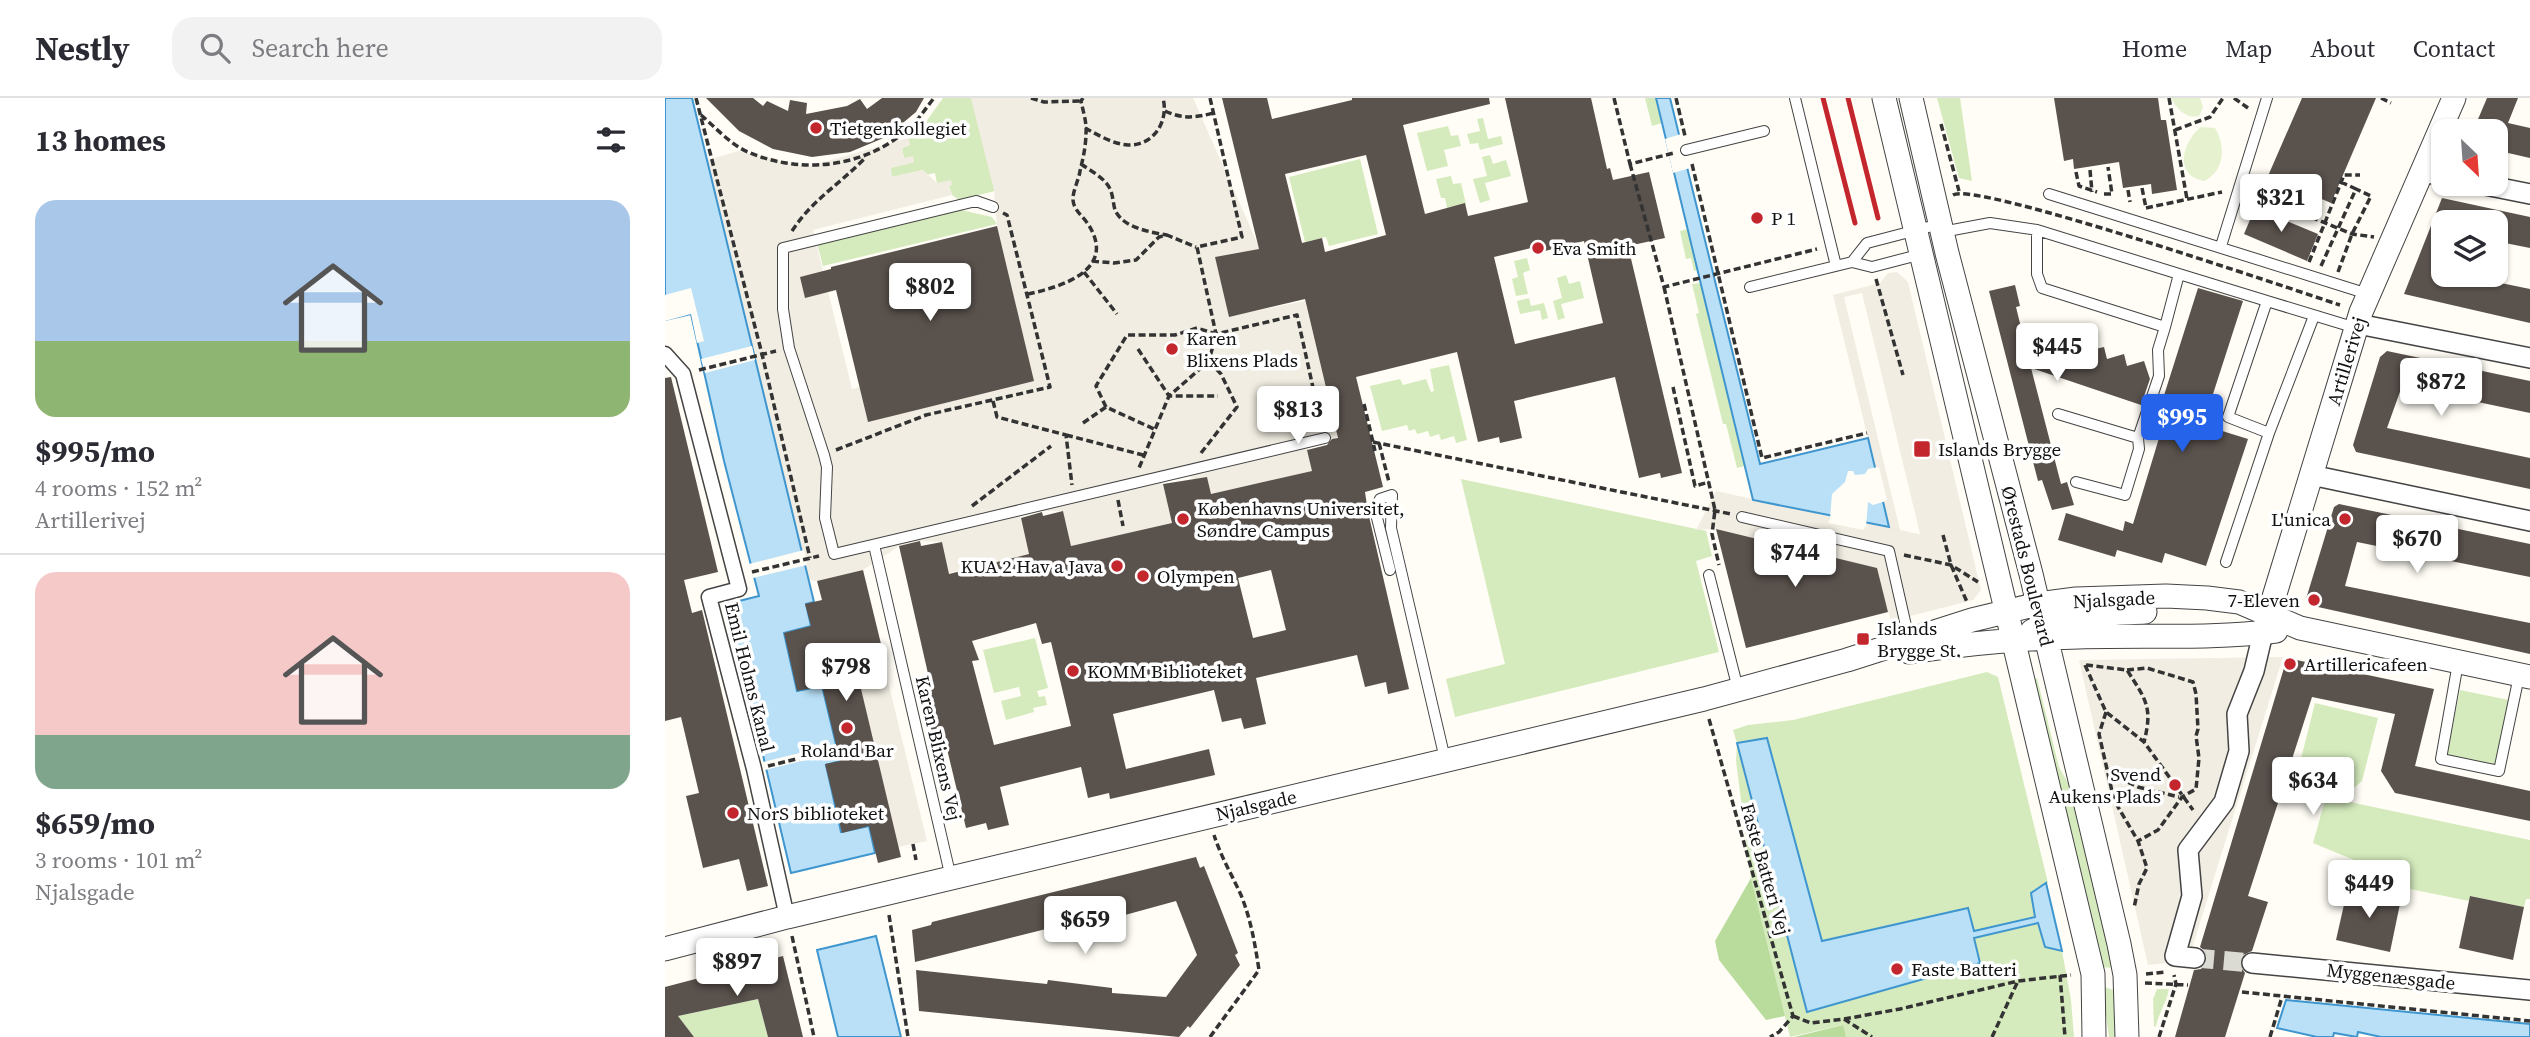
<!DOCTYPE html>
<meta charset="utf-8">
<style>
:root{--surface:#fff;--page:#f2f2f3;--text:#2b2b33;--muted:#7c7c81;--line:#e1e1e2;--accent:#2563eb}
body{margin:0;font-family:"Source Serif 4",serif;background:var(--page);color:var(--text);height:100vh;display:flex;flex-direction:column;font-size:26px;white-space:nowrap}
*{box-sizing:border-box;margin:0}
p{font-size:23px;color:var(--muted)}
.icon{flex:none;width:38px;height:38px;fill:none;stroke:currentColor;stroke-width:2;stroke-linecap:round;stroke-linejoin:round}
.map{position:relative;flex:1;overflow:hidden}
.details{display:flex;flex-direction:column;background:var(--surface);width:665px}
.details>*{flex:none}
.needle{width:46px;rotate:155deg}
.fabs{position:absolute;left:1766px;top:21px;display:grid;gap:14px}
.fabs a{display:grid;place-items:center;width:77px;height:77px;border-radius:14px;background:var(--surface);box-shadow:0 2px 5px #0004;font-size:35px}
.price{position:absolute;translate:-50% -60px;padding:0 16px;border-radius:7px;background:#fff;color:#222;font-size:23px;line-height:46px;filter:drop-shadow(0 2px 4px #0008)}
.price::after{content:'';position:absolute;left:50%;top:42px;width:21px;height:16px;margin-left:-10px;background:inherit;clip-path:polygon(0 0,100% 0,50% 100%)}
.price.on{background:var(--accent);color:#fff}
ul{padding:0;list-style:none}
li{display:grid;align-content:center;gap:14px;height:371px;padding:0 35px}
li+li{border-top:2px solid var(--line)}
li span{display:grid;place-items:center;height:217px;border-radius:21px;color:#555}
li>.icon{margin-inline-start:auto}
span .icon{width:126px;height:126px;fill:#fffc;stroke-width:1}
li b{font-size:30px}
h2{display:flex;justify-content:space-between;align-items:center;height:84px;padding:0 35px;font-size:30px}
header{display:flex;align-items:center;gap:42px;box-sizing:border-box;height:98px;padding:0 35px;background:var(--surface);border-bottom:2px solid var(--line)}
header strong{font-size:33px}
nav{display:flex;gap:38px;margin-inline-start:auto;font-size:24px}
.search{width:490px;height:63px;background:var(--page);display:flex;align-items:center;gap:18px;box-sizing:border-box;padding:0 24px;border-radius:21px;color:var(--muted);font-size:26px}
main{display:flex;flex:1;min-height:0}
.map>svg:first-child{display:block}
.green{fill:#d5ebbd}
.forest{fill:#b9dc9c}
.pitch{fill:#e6f2cf}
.plaza{fill:#f1ede2;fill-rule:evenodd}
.water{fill:#b9e0f7;stroke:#3f96cf;stroke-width:2}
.pier{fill:#fffdf5}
.building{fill:#5a524d;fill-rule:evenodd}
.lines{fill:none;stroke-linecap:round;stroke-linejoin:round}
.minor-tunnel{stroke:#dbdad3;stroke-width:19;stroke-dasharray:19 10;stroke-linecap:butt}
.service-casing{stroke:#444;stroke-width:12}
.pedestrian-casing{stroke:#444;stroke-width:17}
.minor-casing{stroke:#444;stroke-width:22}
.tertiary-casing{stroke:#444;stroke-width:25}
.path{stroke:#333;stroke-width:3.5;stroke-dasharray:7 3.5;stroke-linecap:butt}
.service{stroke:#fff;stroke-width:10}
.pedestrian{stroke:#fff;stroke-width:14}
.minor{stroke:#fff;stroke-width:19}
.tertiary{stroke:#fff;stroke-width:23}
.rail{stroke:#c4262e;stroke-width:5}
.poi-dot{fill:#c4262e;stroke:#fff;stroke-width:2.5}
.labels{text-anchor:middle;stroke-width:7;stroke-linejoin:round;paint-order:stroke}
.poi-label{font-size:19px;fill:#111;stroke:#fff;text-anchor:start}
.street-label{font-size:19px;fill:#111;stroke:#fff}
</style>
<header>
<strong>Nestly</strong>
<div class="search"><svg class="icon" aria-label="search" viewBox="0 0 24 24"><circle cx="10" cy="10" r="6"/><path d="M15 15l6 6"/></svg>Search here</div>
<nav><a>Home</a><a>Map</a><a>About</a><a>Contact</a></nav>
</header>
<main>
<section class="details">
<h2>13 homes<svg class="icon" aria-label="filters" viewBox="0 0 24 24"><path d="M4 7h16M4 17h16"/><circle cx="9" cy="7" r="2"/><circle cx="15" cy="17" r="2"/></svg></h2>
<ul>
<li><span style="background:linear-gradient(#a9c7e8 65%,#8fb573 0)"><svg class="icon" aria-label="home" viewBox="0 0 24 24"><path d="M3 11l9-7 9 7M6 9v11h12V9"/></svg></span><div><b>$995/mo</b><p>4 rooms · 152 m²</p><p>Artillerivej</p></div></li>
<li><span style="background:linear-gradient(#f6c9c9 75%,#7fa58c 0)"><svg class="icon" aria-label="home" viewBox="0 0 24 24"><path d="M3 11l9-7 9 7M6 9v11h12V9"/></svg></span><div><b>$659/mo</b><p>3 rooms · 101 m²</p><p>Njalsgade</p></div></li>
</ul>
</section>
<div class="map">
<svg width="1865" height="939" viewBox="0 0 1865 939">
<rect width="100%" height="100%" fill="#fffdf5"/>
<path class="green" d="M278,0h73l-21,93 -36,9 -7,-5 -3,-9 -12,-3 -2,-10 -10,2 -2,-5 -31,7 -2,-9 24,-6 -10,-4 -2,-10 8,-3 -2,-7 6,-2 -3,-10 7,-5 5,5z
M980,0h11l6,25 -10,3z
M1272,0h23l12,83 -13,-3z
M818,20l5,21 13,-3 2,8 -23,6 -2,-7 -8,1 -3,-10 13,-3 -3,-12z
M783,28l3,10 7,-1 3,11 -17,4 4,16 -21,5 -10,-38z
M825,57l3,9 13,-4 5,16 -26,7 5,17 -10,3 -7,-24 14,-3 -5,-19z
M695,61l18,75 -49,12 -3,-9 -21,5 -16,-65z
M786,78l2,8 8,-1 5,21 -19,4 -2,-10h-4l-5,-19z
M296,112l31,7 5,7 -174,42 -6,-23z
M1023,131l10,41 -4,1 -3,-13 -5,1 -6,-28z
M862,160l3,12 -7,3 5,21 -12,2 -4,-17 6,-2 -4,-16z
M901,177l3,9 11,-3 4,17 -23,6 4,14 -7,2 -5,-19 9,-3 -5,-20z
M1036,185l44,183 -8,2 -11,-44h-3l-27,-110 3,-1 -7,-29z
M864,200l2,8 13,-3 4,15 -6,2 -2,-10 -20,4 -3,-13z
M784,267l18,75 -11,3 -2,-7 -13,4 -2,-6 -9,3 -2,-6 -11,3 -2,-5 -6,2 -2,-6 -25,6 -12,-45 30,-7 3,6 23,-6 5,13 3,-1 -4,-22z
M796,381l245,52 6,25 -16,5 23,91 -264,65 -9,-38 59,-15z
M370,540l13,50 -11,3 2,6 6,-1 2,9 -14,3 1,4 -28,8 -5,-19 20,-5 -2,-9 -25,6 -11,-43z
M1322,574l11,5 50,206 -17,10 5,24 -62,15 -6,-24 -146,33 -55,-203 -30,6 70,267 173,-48 -6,-25 65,-16 6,25 17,4 9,49 3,37h-228l-4,-12 -52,12 -39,-159 -15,-117 1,-18 -4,-13 15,-5 45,-5z
M1372,580l22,89 14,25 41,176 -13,-1 -69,-288z
M1795,592l49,10 -14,66 -49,-10z
M1650,605l63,15 -16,63 -13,11 -53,-13z
M1661,699l204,43v59h-4l-2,8 -53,-11 -2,5 -64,-13 -4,11 -53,-12 11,-25 -46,-19z
M1437,888l14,5 1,46h-8z
M1492,891h12c-2,13 -10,23 -13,37l-2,1 -1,-28z
M93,901l10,38h-74l-16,-21z"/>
<path class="forest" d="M1086,780l34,138 -19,4 -47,-60 -4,-19z
M1178,927l3,12h-52z"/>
<path class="pitch" d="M1506,0h29l3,9 -4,9c-13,3 -22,-7 -28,-18z
M1536,29l14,1c11,18 10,43 -11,53 -31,-6 -21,-40 -3,-54z"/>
<path class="plaza" d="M306,0h222l67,151 -45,8 15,59 75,-15 33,136 -31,9 5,25 -101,23 -4,-17 -11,3 -12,-6 -22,6 10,43 -101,23 -8,-35h-21l-22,5 9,38 -80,19 -7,-31 -22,-1 -21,5 -36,24 -45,11 -10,-1 -101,-420 32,-9 68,16 101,-29 2,7 -8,3 2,10 9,-2 1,6 -23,6 1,9 31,-7 14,13 14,-3 1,5 -3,1 3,9 -139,35 39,159 8,-2 137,-161 -3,-36z
M1232,174l11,10 73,308 -8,10 -82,21 -15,-53 -160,-39 -20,1 20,-39 115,25 -3,7 36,7 2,-7 23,4 -7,-25 5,-2 -8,-33h-4l-42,-172 47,-12 8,-10zM1197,195l58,241h-1l-19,-4 -56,-233z
M214,547l48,196 -29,6 -46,-196z
M1618,559l-95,304 -40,4 -69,-305z"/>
<path class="water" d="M0,0h27l122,504 -8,2 5,22 -27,7 13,58 25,-5 18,75 -14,4 15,67 28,-6 6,27 -84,20 -64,-269 32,-8 -35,-135 -33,-147 -26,6z
M991,0h14l90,366 108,-26 21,89 -136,-27z
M1102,640l55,203 146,-33 6,23 61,-14 -4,-24 15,-10 16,68 -17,-4 -7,-24 -64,15 6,25 -173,49 -70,-269z
M211,838l25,101h-63l-21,-87z
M1621,902l244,24v13h-149l-23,-5 -1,5 -23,-4 -1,4h-16l-40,-9z"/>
<path class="pier" d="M1016,36l9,34 -17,5 -8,-34z
M26,190l13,53 -7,2 -6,-29 -26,7v-26z
M87,248l3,14 -50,13 -4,-14z
M1213,369l8,34 -13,4 -5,-3 -2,25 -36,-8 2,-25 13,-12 3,-11h5l2,4 10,-1 3,-5z
M139,452l3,15 -54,13 -4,-14z
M171,646l2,8 -73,18 -2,-8z"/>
<path class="building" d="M41,0h47l10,8 4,-5 21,10 2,-11 17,3 -1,11 41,-8 13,-7 7,10 15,-11h42l-8,14 -30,25 -36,15 -38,5 -39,-8 -34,-18z
M557,0h45l5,21 80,-19v-2h137l1,6 -87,21 22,89 40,-11 3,13 60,-14 -23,-104h86l16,71 3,-1 3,12 36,-8 16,66 -37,8 54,227 -21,5 -1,-5 -21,5 -24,-101 -101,24 8,37 -22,5 -1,-6 -21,5 -21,-90 -101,25 27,110 -18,5 3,20 41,177 -21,5 -2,-12 -21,5 -8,-32 -101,23 10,46 -22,5 -3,-11 -19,4 -8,-32 -101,24 13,55 83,-20 6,26 -105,24 -1,-6 -21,5 -7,-31 -81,20 9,38 -21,5 -2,-7 -20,5 -19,-79 -11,2 -16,-70 9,-3 -30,-132 21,-5 1,5 21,-4 7,32 80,-20 -8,-36 21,-6 1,4 20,-5 8,35 101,-23 -9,-39 44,-7 4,17 101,-23 -5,-21 20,-5 5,-6 6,-1 -33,-139 -76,18 -14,-60 44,-8zM701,57l20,80 -61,17 -3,-14 -20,5 -17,-69zM919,143l19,82 -88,21 -21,-87 45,-11 2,6zM606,472l15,60 -33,8 -15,-60zM371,525l6,21 9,-2 20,84 -77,19 -22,-84 7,-1 -7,-19z
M1389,0h104l3,22h5l11,70 -25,4 -1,-10 -28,4 -4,-26 -45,7 -1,-10 -9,2z
M1637,0h74l-45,105 -63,-27z
M1822,0h31l-10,25 22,5v30l-35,-8v-19h-22z
M1777,100l88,19v31l-35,-7v-19h-52v53h19l68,14v34l-126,-29z
M1590,110l63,26 -11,27 -63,-27z
M332,128l37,155 -166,41 -32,-132 -31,8 -5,-21 31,-8v-2z
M1350,187l5,21 -4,1 9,37 39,-10 3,11 17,-4 3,10 17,-4 3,12 17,-5 3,12 17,-5 6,18 -9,26 -110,-37 30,116 6,-2 7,23 -22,5 -10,-30 -4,1 -49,-190z
M1533,190l45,13 -40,124 45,14 -42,127 -41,-13 -3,10 -45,-13 -2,7 -57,-17 8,-27 57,18 2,-10 8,3 33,-109 -11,-5 3,-8 2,6z
M1722,253l143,30v32l-128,-27 -15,42 143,30v31l-174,-37 -3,-7 27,-88z
M6,279l47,195 -34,8 8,33 10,-3 66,276 -21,5 -8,-32 -36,9 -17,-72 13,-3 -18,-76 -16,4v-343z
M1674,406l191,40v33l-173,-35 -12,44 185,37v31l-221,-49 -3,-6 28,-92z
M1051,431l161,39 11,44 -142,36z
M198,472l18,74 -29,7 49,206 -23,6 -9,-37 -27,7 -17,-69 15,-3 -18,-75 -25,5 -13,-58 27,-7 -6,-22 17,-4 -5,-19z
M1622,560l147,31 -19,77 115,25v30l-135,-28 -14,-22 14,-57 -83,-17 -64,199 20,6 -16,49 -9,4 -3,6 1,6 4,6 -20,64h-50l19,-67 7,-1 6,-9 -1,-8 -6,-5z
M531,759l4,11 4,-2 34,87 -3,2 5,10 -50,63 -2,-2 -9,11 -260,-26 -3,-41 131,14 1,-4 64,8v5l54,4 31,-42 -21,-54 -51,14 1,3 -54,13 -2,-8 -155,39 -3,-32 19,-5 1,-3z
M1683,789l53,12 -11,53 -54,-12z
M1805,798l54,11 -11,53 -54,-12z
M118,858l20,81h-35l-10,-38 -80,17 16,21h-29v-50z"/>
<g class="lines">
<path class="minor-tunnel" d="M1530,860l57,5"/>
<g class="service-casing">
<path id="service" d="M1130,0l41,168
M1021,52l78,-19
M1384,96l319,100
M328,109l-17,-6 -193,47v61l6,39 35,107 3,12 -2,51 9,36 491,-116
M1277,134l48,-9 47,7 142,44 -14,53 -123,-39 -5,-14v-44
M1556,148l46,-148
M1187,164l15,-19 73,-19
M1514,176l88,27
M1085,189l102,-25 20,5 50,-13
M1393,316l80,24 21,-62 -1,-26 7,-23
M1604,335l-41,-16 39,-116 89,27
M1411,384l49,13 14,-46 -1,-11
M1077,419l147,34 20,88
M209,447l77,333
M1561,464l43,-129 45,-117
M725,472l-15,-60 5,-11 12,-4 -1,33 54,231
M1044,477l29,114
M1793,565l-17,96 58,12 20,-95"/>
</g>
<g class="pedestrian-casing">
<path id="pedestrian" d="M0,256l18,20 56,215 -30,8 45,172 33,148"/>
</g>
<g class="minor-casing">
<path id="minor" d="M1757,74l21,4
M1815,86l50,10
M1693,226l172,34
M1646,377l219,46
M1530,860l-20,-2 17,-60 -4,-46 36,-48 15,-51 -2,-37 17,-43 9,-38
M1587,865l278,27"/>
</g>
<g class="tertiary-casing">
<path id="tertiary" d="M1219,0l209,876 1,63
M1246,0l36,155 84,321 88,370 6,31 2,62
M1367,533c35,-18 75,-17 113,-19
M1598,535l98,-321 93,-214
M1244,554c57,-8 113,-14 170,-15 66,-2 132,2 197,-6
M0,851l122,-32 917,-218 143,-39 125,-40 66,-16 38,-5 90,-3 41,2 32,4 61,26 230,49"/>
</g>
<path class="path" d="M31,0l66,256 48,204
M366,0l13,4 37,-1
M545,0l32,139 -45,10 19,87 81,-19 24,109
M949,0l16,66 44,-11
M1011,0l9,38
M1504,0l18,101
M1569,0l14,10
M1716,0l10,5
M500,13c17,8 30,7 48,2
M36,17c14,12 30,30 47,37 53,23 119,16 162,-25 9,-8 16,-19 24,-29
M1276,26l18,67
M420,30c13,7 28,16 43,17 26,1 41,-24 35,-47
M1510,32l35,-13 13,-19
M416,66c10,7 24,14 29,25 3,6 3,14 5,21 8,18 35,22 52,25
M965,66l34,123 153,-38
M1027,66l70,294 105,-25
M1425,72l2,22
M1411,74l3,14 18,6
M1477,90l4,20
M1463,92l2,12
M1588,95l99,41 22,3
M1439,96h8l-4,-27
M1288,97c23,-14 341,95 387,110
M1481,110l76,-16
M127,133c20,-31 48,-47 73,-73
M427,163l22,2 22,-3 23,-23 8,-2 29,12
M1644,164l35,-87h16
M1656,168l35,-77 -15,-7
M419,174l33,42
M1673,174l14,-38 19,-38 -15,-7
M1211,181l27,96
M999,189l51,223 -3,24 7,31
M363,196c33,-7 90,-24 60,-70 -6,-9 -16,-15 -15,-27 1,-9 6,-18 7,-26 3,-12 6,-26 6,-38 1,-10 -3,-22 -5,-32l2,-3
M473,251l31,47h49
M34,272l77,-19
M1008,289l22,99 14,-4
M597,302l56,8
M328,303l4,16 69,18 6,50
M699,306l11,47
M441,309l-10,-21 31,-51h48l22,-7 19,6 -7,27 -40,35 -30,72
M418,325l23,-16 48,22
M401,337l77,20
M708,344l358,72
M714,345l10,39
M171,352l90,-35 124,-28 -43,-172 -4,-2
M536,355l36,-46 -16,-33 -12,-13
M453,402l5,26
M307,408l79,-60
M1278,437l8,30 16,37
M1239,457l47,10 27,17
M87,474l67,-16
M1420,567l21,47 38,30 49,68
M1421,567l41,5c19,30 26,37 17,72
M1462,572l20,-2 46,14 3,12 2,35 -2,7 3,22 -3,31 -14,8 -24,33 -20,11
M1441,614l-7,22 15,66 24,41 9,27 -8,16 -5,24
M1044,621l84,297 -14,16 -9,5
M103,668l69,-17
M1444,675l29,14 41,10
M248,746l3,16
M224,817l19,122
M127,838l22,101
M1481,876l20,-2
M1395,877l5,62
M1480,885l43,2
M1577,894l288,29
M1128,918l18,7 33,-4 28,18
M1179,921l56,-10 118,-28 53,-6
M545,939l49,-67c-4,-26 -8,-50 -18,-75 -9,-20 -20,-38 -27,-60
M1327,939l26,-56
M1494,939l17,-53 -2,-9
M1605,939l12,-40"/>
<use href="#service" class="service"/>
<use href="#pedestrian" class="pedestrian"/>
<use href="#minor" class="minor"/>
<use href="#tertiary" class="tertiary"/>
<path class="rail" d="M1158,0l32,125
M1183,0l30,120"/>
</g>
<g class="poi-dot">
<circle cx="151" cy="30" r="7"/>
<circle cx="1092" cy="120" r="7"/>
<circle cx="873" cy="150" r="7"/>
<circle cx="507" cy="251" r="7"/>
<rect x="1248" y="342" width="18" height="18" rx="3.5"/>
<circle cx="518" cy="421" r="7"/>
<circle cx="1680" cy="421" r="7"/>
<circle cx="452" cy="468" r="7"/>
<circle cx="478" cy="478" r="7"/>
<circle cx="1649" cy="502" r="7"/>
<rect x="1191" y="534" width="14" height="14" rx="3.5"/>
<circle cx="1625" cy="566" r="7"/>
<circle cx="408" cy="573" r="7"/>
<circle cx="182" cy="630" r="7"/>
<circle cx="1510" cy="687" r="7"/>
<circle cx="68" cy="715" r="7"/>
<circle cx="1232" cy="871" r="7"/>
</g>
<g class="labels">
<g class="poi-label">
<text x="165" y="37">Tietgenkollegiet</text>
<text x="1106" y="127">P 1</text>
<text x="887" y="157">Eva Smith</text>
<text x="521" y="247">Karen<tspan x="521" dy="22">Blixens Plads</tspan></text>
<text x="1273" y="358">Islands Brygge</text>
<text x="532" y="417">Københavns Universitet,<tspan x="532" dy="22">Søndre Campus</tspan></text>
<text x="1666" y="428" text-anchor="end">L'unica</text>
<text x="438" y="475" text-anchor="end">KUA 2 Hav a Java</text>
<text x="492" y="485">Olympen</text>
<text x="1635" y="509" text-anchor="end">7-Eleven</text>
<text x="1212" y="537">Islands<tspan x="1212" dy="22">Brygge St.</tspan></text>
<text x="1639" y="573">Artillericafeen</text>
<text x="422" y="580">KOMM Biblioteket</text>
<text x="182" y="659" text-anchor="middle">Roland Bar</text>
<text x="1496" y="683" text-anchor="end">Svend<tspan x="1496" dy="22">Aukens Plads</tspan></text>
<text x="82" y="722">NorS biblioteket</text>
<text x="1246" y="878">Faste Batteri</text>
</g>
<g class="street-label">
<text transform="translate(1681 263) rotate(-73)" y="7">Artillerivej</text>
<text transform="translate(1363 468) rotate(76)" y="7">Ørestads Boulevard</text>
<text transform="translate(1449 501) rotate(-3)" y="7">Njalsgade</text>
<text transform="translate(85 579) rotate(76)" y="7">Emil Holms Kanal</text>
<text transform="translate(274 650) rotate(77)" y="7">Karen Blixens Vej</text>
<text transform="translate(591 707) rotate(-13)" y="7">Njalsgade</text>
<text transform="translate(1101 771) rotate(74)" y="7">Faste Batteri Vej</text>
<text transform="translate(1726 878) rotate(6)" y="7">Myggenæsgade</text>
</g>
</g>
</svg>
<div class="fabs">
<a><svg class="needle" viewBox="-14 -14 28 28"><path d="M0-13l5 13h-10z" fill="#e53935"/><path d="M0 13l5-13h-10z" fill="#7c7c81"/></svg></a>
<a><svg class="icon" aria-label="layers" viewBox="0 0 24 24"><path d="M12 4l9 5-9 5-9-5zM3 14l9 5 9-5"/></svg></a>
</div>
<b class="price" style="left:1616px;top:136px">$321</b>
<b class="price" style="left:265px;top:225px">$802</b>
<b class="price" style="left:1392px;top:285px">$445</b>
<b class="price" style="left:1776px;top:320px">$872</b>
<b class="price" style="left:633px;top:348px">$813</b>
<b class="price on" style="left:1517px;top:356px">$995</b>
<b class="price" style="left:1752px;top:477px">$670</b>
<b class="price" style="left:1130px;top:491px">$744</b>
<b class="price" style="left:181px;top:605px">$798</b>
<b class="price" style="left:1648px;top:719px">$634</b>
<b class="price" style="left:1704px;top:822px">$449</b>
<b class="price" style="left:420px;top:858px">$659</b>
<b class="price" style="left:72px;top:900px">$897</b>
</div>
</main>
